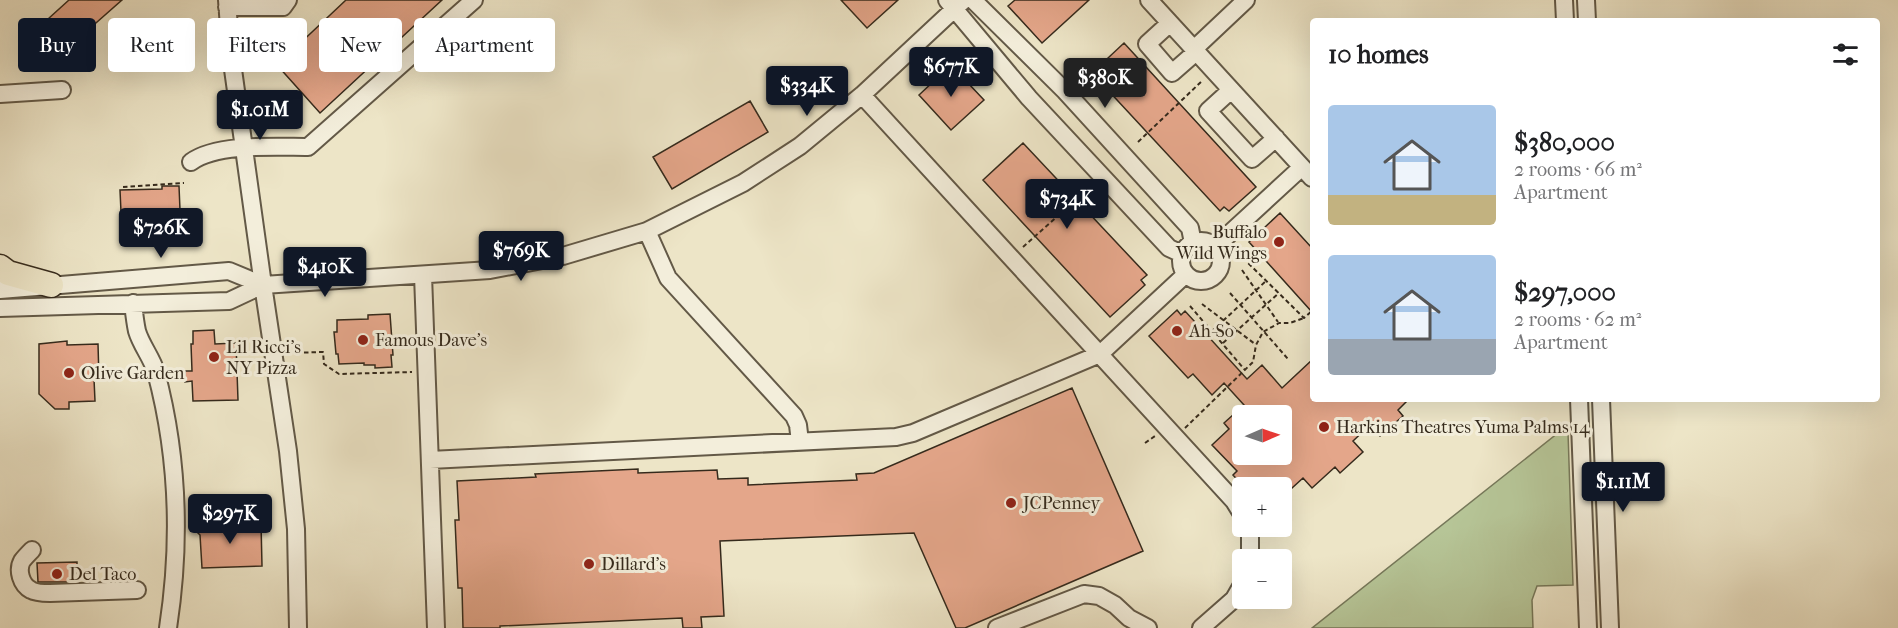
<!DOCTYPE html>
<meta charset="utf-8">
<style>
:root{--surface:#fff;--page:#f2f2f2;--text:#202124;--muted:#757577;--accent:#111827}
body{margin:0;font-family:"IM FELL French Canon",serif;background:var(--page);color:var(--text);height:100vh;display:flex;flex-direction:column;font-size:22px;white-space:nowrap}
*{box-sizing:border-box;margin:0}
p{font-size:20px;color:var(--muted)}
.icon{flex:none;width:33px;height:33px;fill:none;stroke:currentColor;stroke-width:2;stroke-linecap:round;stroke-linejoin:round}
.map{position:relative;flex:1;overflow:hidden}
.side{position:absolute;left:1310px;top:18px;width:570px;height:384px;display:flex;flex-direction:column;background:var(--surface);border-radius:6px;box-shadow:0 6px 24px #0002}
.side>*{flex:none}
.top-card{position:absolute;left:18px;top:18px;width:570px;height:54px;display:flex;gap:12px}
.needle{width:39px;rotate:88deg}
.buttons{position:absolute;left:1232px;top:405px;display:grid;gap:12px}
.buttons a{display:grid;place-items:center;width:60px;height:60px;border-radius:6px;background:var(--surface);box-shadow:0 6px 24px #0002;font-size:30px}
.price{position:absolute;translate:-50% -51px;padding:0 14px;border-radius:6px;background:var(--accent);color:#fff;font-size:20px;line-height:39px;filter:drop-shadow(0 2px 3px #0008)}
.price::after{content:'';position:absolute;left:50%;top:36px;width:18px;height:14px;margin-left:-9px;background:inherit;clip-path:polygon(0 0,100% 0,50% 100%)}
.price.on{background:#222;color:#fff}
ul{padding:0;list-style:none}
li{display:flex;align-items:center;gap:18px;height:150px;padding:0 18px}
li span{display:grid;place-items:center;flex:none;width:168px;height:120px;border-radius:6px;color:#555}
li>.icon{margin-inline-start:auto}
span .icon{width:72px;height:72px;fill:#fffc;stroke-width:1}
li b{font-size:26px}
h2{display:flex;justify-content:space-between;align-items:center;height:72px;padding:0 18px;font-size:26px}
.tag{padding:0 21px;border-radius:6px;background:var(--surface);box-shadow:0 6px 24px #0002;font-size:21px;line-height:54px}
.tag.on{background:var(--accent);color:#fff}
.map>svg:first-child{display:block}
.green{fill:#b6c597;stroke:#76785a;stroke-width:1.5}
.building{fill:#e4a68a;stroke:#352a1c;stroke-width:1.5;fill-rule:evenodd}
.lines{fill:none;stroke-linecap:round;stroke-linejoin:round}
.minor-casing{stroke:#635947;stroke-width:20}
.highway-casing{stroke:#352a1c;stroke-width:27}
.path{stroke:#352a1c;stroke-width:2;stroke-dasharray:4.5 3;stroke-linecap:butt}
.minor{stroke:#f3eedb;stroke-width:16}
.highway{stroke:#ede5c7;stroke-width:24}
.poi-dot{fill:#8f2418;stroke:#f3eedb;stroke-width:2}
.labels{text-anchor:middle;stroke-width:6;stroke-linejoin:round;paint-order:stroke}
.poi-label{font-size:18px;fill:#352a1c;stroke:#f3eedb;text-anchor:start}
</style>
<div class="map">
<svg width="1898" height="628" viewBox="0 0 1898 628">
<rect width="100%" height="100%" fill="#ede5c7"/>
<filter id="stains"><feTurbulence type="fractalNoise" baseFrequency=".00333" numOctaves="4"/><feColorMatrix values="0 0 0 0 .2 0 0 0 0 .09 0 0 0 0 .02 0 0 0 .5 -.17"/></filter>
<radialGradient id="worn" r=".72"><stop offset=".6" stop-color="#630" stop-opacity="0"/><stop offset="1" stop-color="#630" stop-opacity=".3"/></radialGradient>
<path class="green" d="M1568,432l5,153 -36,1 -5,14 1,28h-221l246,-195z"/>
<path class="building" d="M69,0h53l-51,45 -3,-4 -4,4 -4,-4 -1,1 -11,-12 6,-5 -6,-6z
M346,0h96l-122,113 -43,-48z
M841,0h57l-31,28z
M1015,0h74l-47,43 -34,-37z
M1124,43l132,144 -27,24 -5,-4 -4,4 -128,-138z
M951,65l33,35 -33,30 -32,-35z
M750,101l18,31 -96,57 -19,-32z
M1023,143l124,132 -6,5 4,5 -35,32 -127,-137z
M162,186h17l1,24 -59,2 -1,-22 42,-1z
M1280,213l32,35v64l-63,-70z
M1177,310l4,5 4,-4 62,68 15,-14 20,23 30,-28v39h97l-11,11 5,6 -23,20 -10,-11 -17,16 10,11 -23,21 -5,-6 -23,21 -9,-10 -22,20v-10h-36l-12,-13 4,-4 -25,-26 17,-16 -5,-6 20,-18 -20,-22 -12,12 -19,-21 -5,4 -39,-42zM1242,416h39v38h-39z
M390,314l3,41h-2l1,12 -17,1v-3h-11v-2l-25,1 -1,-10h-2l-2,-22h3v-12l31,-1v-4z
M214,330l1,14 21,-1 2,57 -45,1 -1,-20 -7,1v-11h7l-1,-27h2v-13z
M67,341v4l31,-1 1,35h-5l1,22 -26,1v7h-14l-16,-15v-50z
M1072,388l71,163 -178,77h-9l-42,-95 -194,8 4,75 -23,1 1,11h-19l-1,-10 -182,8v2h-37l-1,-40h-4l-3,-68h4l-2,-39 79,-4 -1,-3 103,-5v4l79,-3 1,9 30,-1v7l109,-5 -1,-6 18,-1z
M200,520l6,5 55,-2 1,43 -60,2 -2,-33 -7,-7z
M77,562v20h-39l-1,-19z"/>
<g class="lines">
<g class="minor-casing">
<path id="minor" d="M227,0l4,55 32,230 25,166 8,78 2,99
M947,0l82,98 140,150 13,6
M973,0l92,91 125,137 3,15
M1149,0l163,178
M1564,0l1,21
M1586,0l1,21
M227,7h56l5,-7
M1170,23l-23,21 25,29 24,-21
M1194,49l52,-49
M1231,90l-23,21 44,48 24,-21
M0,94l62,-4
M862,95l372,406 8,13
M191,162c26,-19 85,-15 117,-15l166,-147
M647,231l21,47 126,138 4,9 2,17
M1181 261a20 20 0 1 1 40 0a20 20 0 1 1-40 0Z
M1215,247l87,-80
M423,275l13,353
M0,290l229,-19 34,14
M133,303c1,9 2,19 4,28 4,14 15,27 19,41 22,83 25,171 12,256
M0,308l229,-7 34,-16 227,-15 73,-14 84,-25 96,-48 57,-37 62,-51 102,-95
M1579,399l9,229
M1601,399l9,229
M430,460l466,-23 17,-4 187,-79 86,-80
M1247,526l3,8v26
M32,550c-3,3 -7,7 -10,11 -5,9 -1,24 9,29 5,3 13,3 19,3l87,-3
M997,628l87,-34 15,2 16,9 14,13 19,10
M1201,628l33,-29 8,-14"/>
</g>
<g class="highway-casing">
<path id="highway" d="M0,267l8,6 43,12"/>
</g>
<path class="path" d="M929,84l-3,-6 14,-14 15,-5 11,-10
M1138,142l65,-62
M123,187l61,-4
M1023,247l63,-56
M1243,258l61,60 8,-7
M1242,270l36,52
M1230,293l58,66
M1202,304l53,40
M1190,306l55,64
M1212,331l54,-50
M1223,343l56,-50
M289,353l34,-1 1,12 15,10 73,-2
M1185,428l68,-66 3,-17 7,-13 16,-9h11l14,-5
M1145,443l10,-7"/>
<use href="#minor" class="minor"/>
<use href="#highway" class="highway"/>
</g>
<g class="poi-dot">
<circle cx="1279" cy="242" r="6"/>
<circle cx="1177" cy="331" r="6"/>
<circle cx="363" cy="340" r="6"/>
<circle cx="214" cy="357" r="6"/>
<circle cx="69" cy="373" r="6"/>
<circle cx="1324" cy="427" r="6"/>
<circle cx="1011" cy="503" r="6"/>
<circle cx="589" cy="564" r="6"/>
<circle cx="57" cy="574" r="6"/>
</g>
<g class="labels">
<g class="poi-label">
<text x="1267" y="238" text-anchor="end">Buffalo<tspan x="1267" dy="21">Wild Wings</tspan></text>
<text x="1189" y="337">Ah-So</text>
<text x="375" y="346">Famous Dave's</text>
<text x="226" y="353">Lil Ricci's<tspan x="226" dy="21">NY Pizza</tspan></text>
<text x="81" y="379">Olive Garden</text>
<text x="1336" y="433">Harkins Theatres Yuma Palms 14</text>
<text x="1023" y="509">JCPenney</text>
<text x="601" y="570">Dillard's</text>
<text x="69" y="580">Del Taco</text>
</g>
</g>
<rect width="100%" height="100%" filter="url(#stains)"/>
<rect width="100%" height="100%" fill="url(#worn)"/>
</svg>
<div class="buttons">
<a><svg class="needle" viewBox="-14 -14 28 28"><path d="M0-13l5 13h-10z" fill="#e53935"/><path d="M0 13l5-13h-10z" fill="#757577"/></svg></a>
<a>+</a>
<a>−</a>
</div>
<b class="price" style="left:951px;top:98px">$677K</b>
<b class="price on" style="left:1105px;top:109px">$380K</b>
<b class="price" style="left:807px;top:117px">$334K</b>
<b class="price" style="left:260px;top:141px">$1.01M</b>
<b class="price" style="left:1067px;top:230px">$734K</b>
<b class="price" style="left:161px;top:259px">$726K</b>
<b class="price" style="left:521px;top:282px">$769K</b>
<b class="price" style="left:325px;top:298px">$410K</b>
<b class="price" style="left:1623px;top:513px">$1.11M</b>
<b class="price" style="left:230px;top:545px">$297K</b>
<div class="top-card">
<a class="tag on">Buy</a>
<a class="tag">Rent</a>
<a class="tag">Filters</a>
<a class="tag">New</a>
<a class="tag">Apartment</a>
</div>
<section class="side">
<h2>10 homes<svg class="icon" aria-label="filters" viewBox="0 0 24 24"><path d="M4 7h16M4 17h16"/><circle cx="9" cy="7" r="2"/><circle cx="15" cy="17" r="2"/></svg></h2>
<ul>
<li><span style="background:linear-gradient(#a9c7e8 75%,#c2b280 0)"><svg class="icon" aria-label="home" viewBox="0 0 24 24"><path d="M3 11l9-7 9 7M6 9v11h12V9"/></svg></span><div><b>$380,000</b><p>2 rooms · 66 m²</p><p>Apartment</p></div></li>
<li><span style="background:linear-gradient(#a9c7e8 70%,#9aa5b1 0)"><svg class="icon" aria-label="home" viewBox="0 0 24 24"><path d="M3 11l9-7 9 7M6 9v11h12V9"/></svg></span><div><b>$297,000</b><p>2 rooms · 62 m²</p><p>Apartment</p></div></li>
</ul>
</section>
</div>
